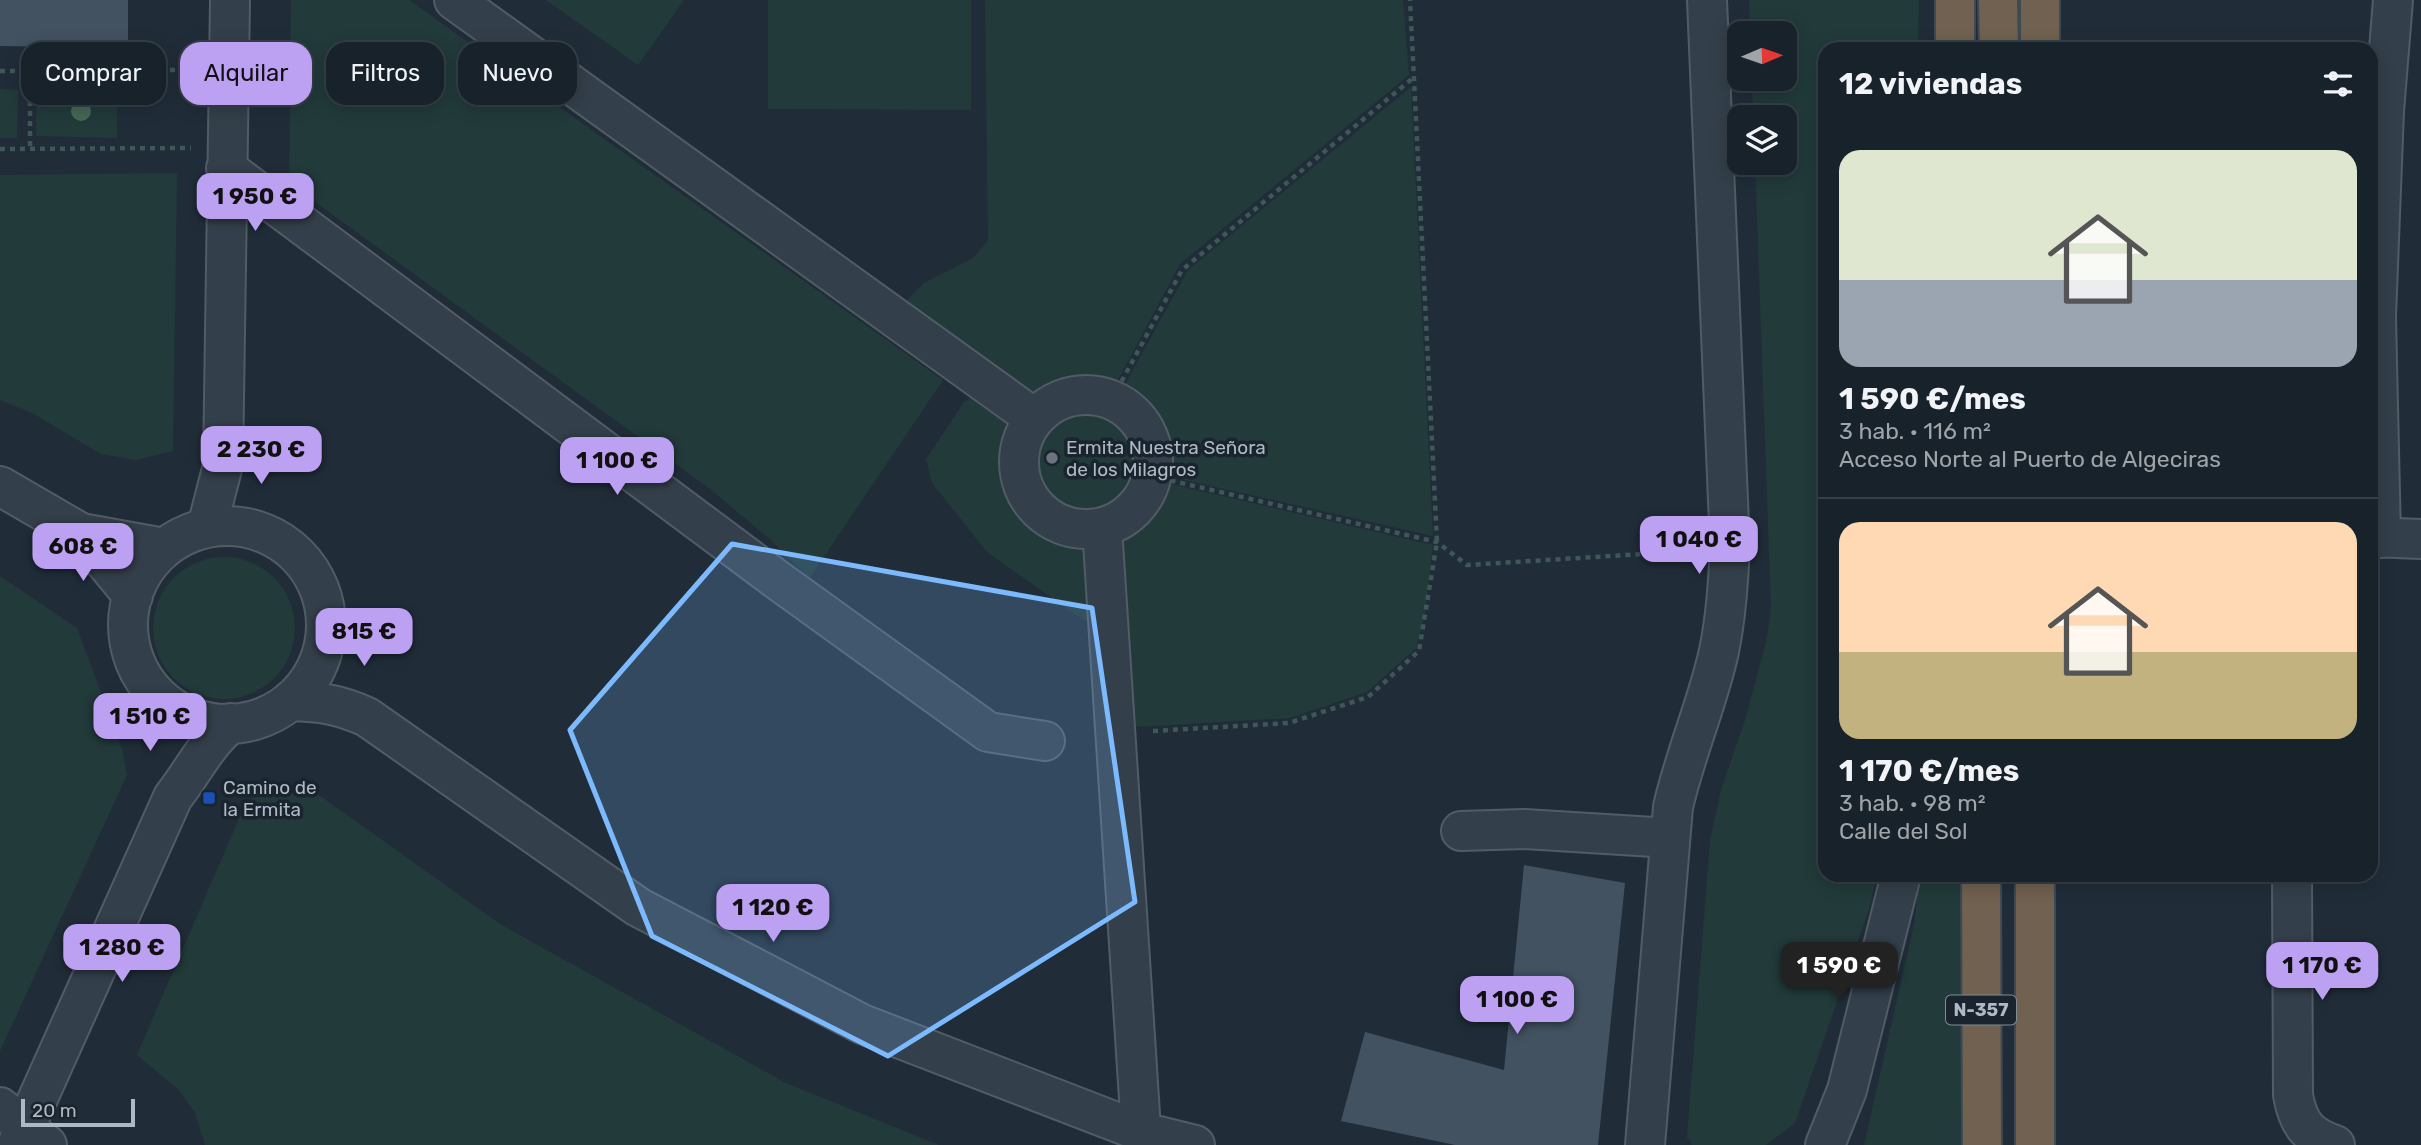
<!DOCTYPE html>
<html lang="es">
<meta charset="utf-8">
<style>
:root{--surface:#18222b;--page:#252f37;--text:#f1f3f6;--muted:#9fa4a9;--line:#363f47;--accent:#bca0f2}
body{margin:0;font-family:Rubik,sans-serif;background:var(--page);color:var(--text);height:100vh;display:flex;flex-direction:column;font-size:26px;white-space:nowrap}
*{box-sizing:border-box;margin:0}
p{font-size:23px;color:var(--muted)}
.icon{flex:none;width:38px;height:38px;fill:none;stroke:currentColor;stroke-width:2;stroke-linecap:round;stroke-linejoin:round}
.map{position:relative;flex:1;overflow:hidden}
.panel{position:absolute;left:1818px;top:42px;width:560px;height:840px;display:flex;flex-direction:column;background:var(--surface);border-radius:21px;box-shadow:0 4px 18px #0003,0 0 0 2px var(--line)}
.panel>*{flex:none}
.guide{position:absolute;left:21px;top:42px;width:665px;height:63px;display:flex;gap:14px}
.needle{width:46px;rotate:88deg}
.fabs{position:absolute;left:1727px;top:21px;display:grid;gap:14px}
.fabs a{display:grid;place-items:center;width:70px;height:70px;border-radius:14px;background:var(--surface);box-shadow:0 4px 18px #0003,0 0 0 2px var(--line);font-size:35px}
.scale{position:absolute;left:21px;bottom:18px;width:114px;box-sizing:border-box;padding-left:7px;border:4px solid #aeb9c6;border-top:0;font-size:19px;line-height:24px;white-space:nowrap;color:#aeb9c6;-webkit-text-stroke:5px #19242e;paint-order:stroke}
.price{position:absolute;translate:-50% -60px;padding:0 16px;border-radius:14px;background:var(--accent);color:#111;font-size:23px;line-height:46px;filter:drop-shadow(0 2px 4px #0008)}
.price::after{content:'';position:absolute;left:50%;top:42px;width:21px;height:16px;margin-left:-10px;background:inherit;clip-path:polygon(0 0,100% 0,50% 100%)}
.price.current{background:#222;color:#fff}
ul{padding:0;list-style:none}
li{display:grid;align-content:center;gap:14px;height:371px;padding:0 21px}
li+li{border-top:2px solid var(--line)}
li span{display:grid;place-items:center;height:217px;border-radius:21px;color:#555}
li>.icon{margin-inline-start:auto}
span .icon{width:126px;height:126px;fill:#fffc;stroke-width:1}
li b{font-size:30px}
h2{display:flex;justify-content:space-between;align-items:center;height:84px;padding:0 21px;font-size:30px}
.tag{padding:0 24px;border-radius:21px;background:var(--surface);box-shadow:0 4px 18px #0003,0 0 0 2px var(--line);font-size:24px;line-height:63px}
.tag.current{background:var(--accent);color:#111}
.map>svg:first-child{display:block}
.green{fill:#223a3a}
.building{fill:#425261}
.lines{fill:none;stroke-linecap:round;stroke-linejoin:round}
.minor-casing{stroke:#515c67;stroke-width:42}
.highway-casing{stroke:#3e4954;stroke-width:42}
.path{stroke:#3f5758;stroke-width:4.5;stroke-dasharray:5 5;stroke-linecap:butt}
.minor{stroke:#333f4a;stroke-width:38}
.highway{stroke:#706150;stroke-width:38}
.tree{fill:#456855}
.marked{fill:#7cb9fd;fill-opacity:0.2;stroke:#7cb9fd;stroke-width:5;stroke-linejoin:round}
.worship-dot{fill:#6b7280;stroke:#19242e;stroke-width:2.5}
.transit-dot{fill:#1a4fb4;stroke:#19242e;stroke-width:2.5}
.labels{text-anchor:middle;stroke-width:7;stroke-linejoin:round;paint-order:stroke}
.shield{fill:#19242e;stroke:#818c98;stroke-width:2}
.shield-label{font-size:18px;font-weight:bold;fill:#aeb9c6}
.poi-label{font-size:19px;fill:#aeb9c6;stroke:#19242e;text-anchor:start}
</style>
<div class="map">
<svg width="2421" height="1145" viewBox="0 0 2421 1145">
<rect width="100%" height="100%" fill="#202d39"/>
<path class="green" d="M291,0h118l534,380 -134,199 -37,-38 -62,-52 -421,-306z
M546,0h138l-46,65z
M768,0h203v110l-203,-1z
M985,0h418l6,75 -229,189 -68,127 1,7 11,-12 64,-116 223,-183 22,449 -271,-61 -9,1 9,6 271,63 -8,67 -9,36 -49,44 -77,26 -170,10 -26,-107 -11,-1 -96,-68 -55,-69 -6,-24 38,-57 21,-12 -90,-78 29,-29 49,-25 15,-18z
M1749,0h170l-1,49h-93v826h52l-8,34 -74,214 -29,22h-74l-5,-8 23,-297 11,-50 24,-70 22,-82 4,-31 -16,-444h30v-46h-32l-1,-38h33v-46h-35z
M0,89l18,1 -1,48h-17z
M37,89l80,1v48l-81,-2z
M177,173l-4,278 -37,9 -35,-6 -67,-40 -34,-14v-225z
M153 628a71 71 0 1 1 142 0a71 71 0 1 1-142 0Z
M0,576l77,52 45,121 5,26 -127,276z
M299,786l13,4 188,134 286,159 153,62h-734l-10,-32 -16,-23 -42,-35 110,-255 23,-8z
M1920,875h41l4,270h-101l50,-220z"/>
<path class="building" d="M0,0h128v48l-128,-2z
M1524,865l101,18 -27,262h-143l-114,-24 24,-89 139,38z"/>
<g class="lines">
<g class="minor-casing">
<path id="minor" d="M454,0l580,418
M226,168l550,411 212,153 57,9
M1019 462a67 67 0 1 1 134 0a67 67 0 1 1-134 0Z
M0,486l81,47 52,63
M128 625a99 99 0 1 1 198 0a99 99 0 1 1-198 0Z
M207,527l16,-62 7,-465
M1102,527l40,618
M81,533l83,15
M2371,537l50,2
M2381,538l-5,-221 8,-206 9,-111
M290,701c31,1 48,3 77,16l271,190 224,117 280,108 53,13
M1461,831l63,-2 146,9
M2292,875l1,220c5,29 15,41 42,50
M0,1107l47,38
M17,1145l156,-348c20,-25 33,-54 58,-74
M1645,1145l28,-338c12,-53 35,-105 46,-156 7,-34 9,-68 11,-103l-23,-548
M1825,1145l22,-55 54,-215"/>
</g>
<g class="highway-casing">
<path id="highway" d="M1955,0v49
M1998,0l1,49
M2040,0v49
M1981,875l1,270
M2035,875v270"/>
</g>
<path class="path" d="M0,71l192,-1
M30,71v78
M0,149l191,-1
M1112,399l70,-129 231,-192
M1151,476l286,66 30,23 224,-14
M1153,731l136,-8 79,-26 51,-46 18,-109 -27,-542"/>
<use href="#minor" class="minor"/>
<use href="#highway" class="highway"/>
</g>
<circle class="tree" cx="81" cy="111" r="10"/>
<path class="marked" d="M732,544l360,64 43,294 -247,154 -236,-120 -82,-206z"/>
<circle class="worship-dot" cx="1052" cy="458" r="7"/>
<rect class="transit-dot" x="202" y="791" width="14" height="14" rx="3.5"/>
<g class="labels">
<rect class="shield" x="1946" y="995.5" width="70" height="29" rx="5"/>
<g class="shield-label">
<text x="1981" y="1016">N-357</text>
</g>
<g class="poi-label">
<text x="1066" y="454">Ermita Nuestra Señora<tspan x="1066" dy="22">de los Milagros</tspan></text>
<text x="223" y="794">Camino de<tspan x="223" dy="22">la Ermita</tspan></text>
</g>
</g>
</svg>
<div class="fabs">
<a><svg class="needle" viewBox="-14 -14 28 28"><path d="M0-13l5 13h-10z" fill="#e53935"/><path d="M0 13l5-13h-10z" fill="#9fa4a9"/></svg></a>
<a><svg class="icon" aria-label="layers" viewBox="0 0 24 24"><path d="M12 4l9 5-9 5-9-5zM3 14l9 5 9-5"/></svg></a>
</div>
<div class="scale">20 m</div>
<b class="price" style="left:255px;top:233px">1 950 €</b>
<b class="price" style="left:261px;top:486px">2 230 €</b>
<b class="price" style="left:617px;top:497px">1 100 €</b>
<b class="price" style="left:1699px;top:576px">1 040 €</b>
<b class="price" style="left:83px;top:583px">608 €</b>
<b class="price" style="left:364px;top:668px">815 €</b>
<b class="price" style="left:150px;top:753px">1 510 €</b>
<b class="price" style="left:773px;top:944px">1 120 €</b>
<b class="price" style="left:122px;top:984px">1 280 €</b>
<b class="price current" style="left:1839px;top:1002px">1 590 €</b>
<b class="price" style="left:2322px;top:1002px">1 170 €</b>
<b class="price" style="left:1517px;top:1036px">1 100 €</b>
<div class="guide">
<a class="tag">Comprar</a>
<a class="tag current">Alquilar</a>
<a class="tag">Filtros</a>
<a class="tag">Nuevo</a>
</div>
<section class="panel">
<h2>12 viviendas<svg class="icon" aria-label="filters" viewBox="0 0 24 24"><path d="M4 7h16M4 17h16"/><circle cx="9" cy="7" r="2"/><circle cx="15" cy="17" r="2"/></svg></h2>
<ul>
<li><span style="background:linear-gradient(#dfe7d0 60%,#9aa5b1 0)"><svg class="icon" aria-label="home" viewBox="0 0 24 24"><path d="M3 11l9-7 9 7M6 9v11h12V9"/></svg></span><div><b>1 590 €/mes</b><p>3 hab. · 116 m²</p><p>Acceso Norte al Puerto de Algeciras</p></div></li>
<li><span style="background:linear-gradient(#ffd9b3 60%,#c2b280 0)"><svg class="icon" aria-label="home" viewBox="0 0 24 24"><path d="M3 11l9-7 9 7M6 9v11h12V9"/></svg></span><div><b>1 170 €/mes</b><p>3 hab. · 98 m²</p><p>Calle del Sol</p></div></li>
</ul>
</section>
</div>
